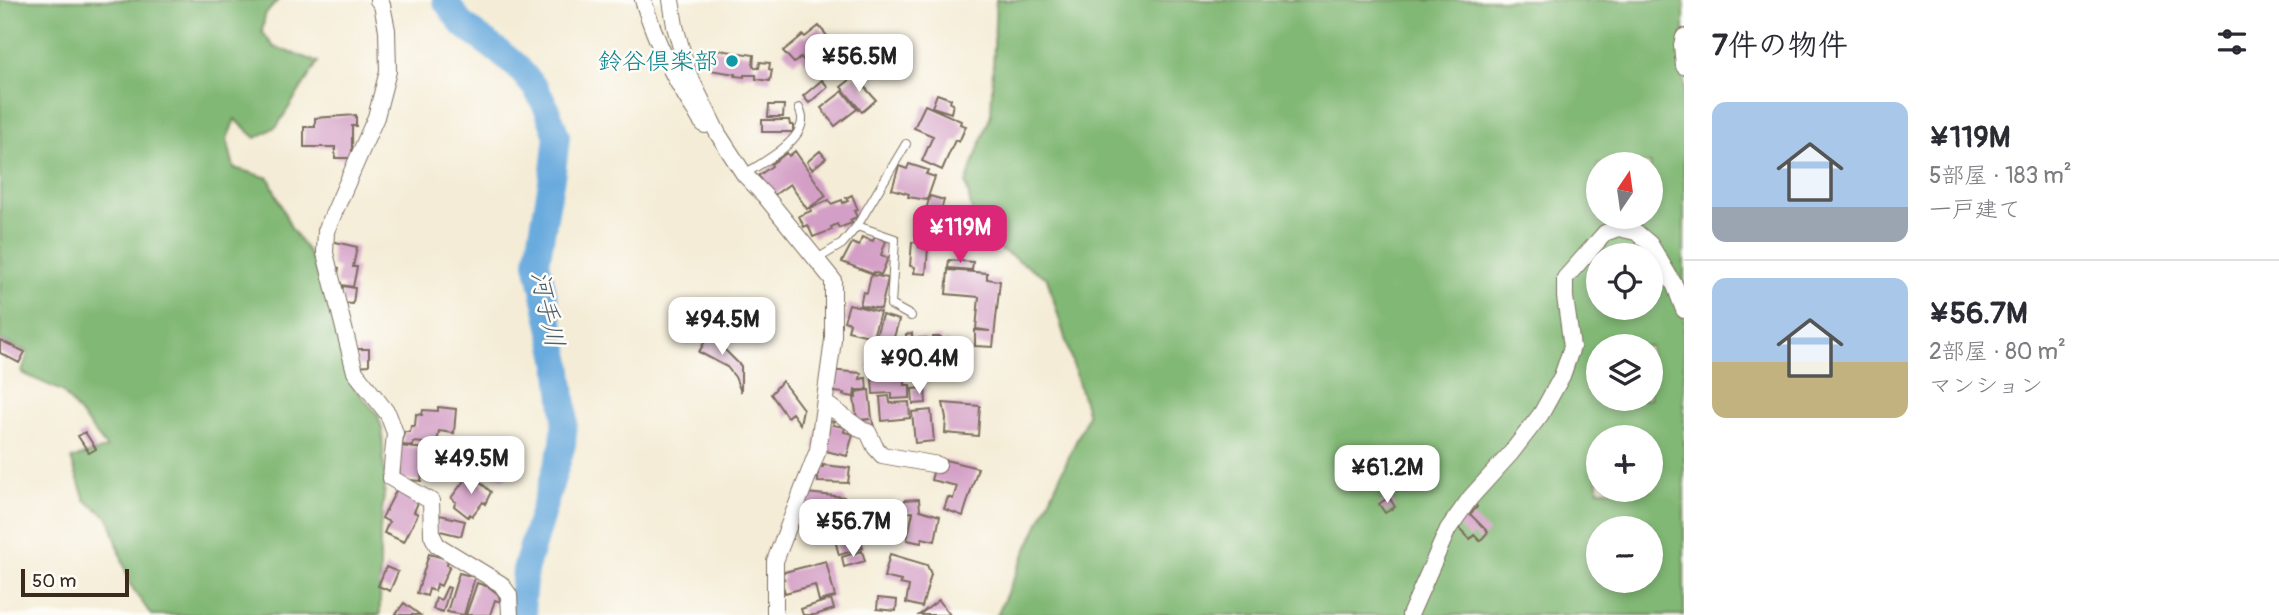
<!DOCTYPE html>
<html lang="ja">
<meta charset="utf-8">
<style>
:root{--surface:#fff;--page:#f2f2f3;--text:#2b2b33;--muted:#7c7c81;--line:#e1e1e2;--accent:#db2777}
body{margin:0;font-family:Pangolin,"Klee One",sans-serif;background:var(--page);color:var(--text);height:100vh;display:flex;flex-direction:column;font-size:26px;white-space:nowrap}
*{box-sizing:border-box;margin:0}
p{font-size:23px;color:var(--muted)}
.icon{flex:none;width:38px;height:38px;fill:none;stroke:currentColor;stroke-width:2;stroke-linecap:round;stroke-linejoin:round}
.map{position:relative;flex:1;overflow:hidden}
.side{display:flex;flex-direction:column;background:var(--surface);width:595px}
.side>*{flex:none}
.needle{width:46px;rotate:13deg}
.buttons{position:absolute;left:1586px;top:152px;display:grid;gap:14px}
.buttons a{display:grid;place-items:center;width:77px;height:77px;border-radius:50%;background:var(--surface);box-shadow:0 4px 10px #0003;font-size:35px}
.scale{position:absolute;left:21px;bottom:18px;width:108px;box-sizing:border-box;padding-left:7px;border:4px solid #3b2a1e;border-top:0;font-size:19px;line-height:24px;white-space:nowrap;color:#3b2a1e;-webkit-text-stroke:5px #fdfcf7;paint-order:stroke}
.price{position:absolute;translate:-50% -60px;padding:0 16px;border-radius:14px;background:#fff;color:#222;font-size:23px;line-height:46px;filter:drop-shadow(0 2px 4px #0008)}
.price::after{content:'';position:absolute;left:50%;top:42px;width:21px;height:16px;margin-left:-10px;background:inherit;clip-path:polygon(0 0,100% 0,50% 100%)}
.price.current{background:var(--accent);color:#fff}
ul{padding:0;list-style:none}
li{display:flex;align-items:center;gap:21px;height:175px;padding:0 28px}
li+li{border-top:2px solid var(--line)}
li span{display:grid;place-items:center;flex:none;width:196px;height:140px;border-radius:14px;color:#555}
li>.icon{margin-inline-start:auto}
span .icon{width:84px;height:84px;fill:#fffc;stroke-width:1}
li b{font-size:30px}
h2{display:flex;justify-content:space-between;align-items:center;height:84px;padding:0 28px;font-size:30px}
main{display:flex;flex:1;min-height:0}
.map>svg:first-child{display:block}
.forest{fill:#81b874;stroke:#5e7149;stroke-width:2;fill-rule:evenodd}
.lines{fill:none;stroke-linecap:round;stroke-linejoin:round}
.river{stroke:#6aabde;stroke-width:26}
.building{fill:#d49fc6}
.service-casing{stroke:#7c6e5e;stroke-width:10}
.minor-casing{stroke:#7c6e5e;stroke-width:18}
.service{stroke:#fff;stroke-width:8}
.minor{stroke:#fff;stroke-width:16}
.culture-dot{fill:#0f9aa8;stroke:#fdfcf7;stroke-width:2.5}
.labels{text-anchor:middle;stroke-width:5;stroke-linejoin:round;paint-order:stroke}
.culture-label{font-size:24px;fill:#0d838f;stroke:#fdfcf7;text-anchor:end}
.water-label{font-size:26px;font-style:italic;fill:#4e5e6b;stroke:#fdfcf7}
</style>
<main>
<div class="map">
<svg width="1684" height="615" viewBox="0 0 1684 615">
<rect width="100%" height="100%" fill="#fdfcf7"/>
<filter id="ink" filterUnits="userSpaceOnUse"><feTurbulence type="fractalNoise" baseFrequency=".0143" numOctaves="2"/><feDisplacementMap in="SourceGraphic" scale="14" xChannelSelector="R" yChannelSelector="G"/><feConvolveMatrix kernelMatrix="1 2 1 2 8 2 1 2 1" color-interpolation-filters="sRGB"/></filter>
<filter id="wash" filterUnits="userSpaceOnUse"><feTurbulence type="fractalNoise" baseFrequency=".00686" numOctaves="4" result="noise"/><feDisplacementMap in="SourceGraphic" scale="28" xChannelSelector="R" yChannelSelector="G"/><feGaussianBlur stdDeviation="1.57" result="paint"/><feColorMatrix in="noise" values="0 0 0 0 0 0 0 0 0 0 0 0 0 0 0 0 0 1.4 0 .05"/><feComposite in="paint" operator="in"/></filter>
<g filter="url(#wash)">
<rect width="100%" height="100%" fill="#f4ecd6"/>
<path class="forest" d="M0,0h278l-13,15 -3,17 12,15 44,15 -41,64 -21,12 -21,-19 -8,20 7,29 35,10 22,50 18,25 22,55 20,76 27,31 4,14 3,57 -5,44v85h-229l-21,-31 -21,-66 -24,-18 -14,-41 36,-11 -45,-57 -40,-18 6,-21 -28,-12z
M996,0h688v615h-687l91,-200 -41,-137 -70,-43 -11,-52 25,-69zM1598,164h52v53h-52zM1598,256h52v52h-52zM1598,346h52v53h-52zM1598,438h52v52h-52zM1598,528h52v53h-52z"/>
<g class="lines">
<path class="river" d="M445,0l17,24 53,40 21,25 11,20 10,27 -4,35 -16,91 22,101 6,53 -2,28 -38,126 -3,31 2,14"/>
</g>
<g id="blocks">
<path class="building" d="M819,26l22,27 -5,4 2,3 -10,8 -2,-3 -11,9 -14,-17 -7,6 -11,-12 20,-16 2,2z
M712,49l42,6 -1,11 3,2h3l1,-6 10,1 -1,6 3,1 -2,11 -14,-2v-4h-12v2l-9,-1 1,-2 -27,-4z
M855,76l21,24 -14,12 -21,-25z
M822,80l6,7 -19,16 -6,-7z
M843,91l14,18 -22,17 -14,-18z
M937,94l14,5 -1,4 3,1 -2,9 -19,-6z
M769,105h15l-1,12h-15z
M925,105l36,16 -1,3 6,2 -7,16 -4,-2 -13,30 -20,-9 11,-25 -19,-8z
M356,115v11h-4v32h-17v-11h-31v-20h11v-9z
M762,120h27l1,5h3v7h-31z
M795,151l31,45 -19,13 -17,-25 -17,12 -15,-16 2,-2 -2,-2 14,-10 -1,-2 16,-11 2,3z
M820,151l6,7 -14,11 -5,-7z
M909,164l19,6 -2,4 9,3 -8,23 -19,-3 1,-3 -17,-5 7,-23 8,3z
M852,195l6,15 -4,1 3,6 -7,3 2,3 -13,5 -2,-4 -6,3 1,3 -19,7 -5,-12 -4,2 -5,-11 12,-5 -1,-3 19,-8 2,4 11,-4 1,3 5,-2 -2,-3z
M930,196l14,4 -10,34 -14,-4z
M875,236l11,5 -5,14 7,3 -7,17 -7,-3 -1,2 -31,-12 10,-19 7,3 3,-9 11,4z
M331,241l26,6 -4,20h4l-4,20 -17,-3 3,-16 -7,-2z
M912,242l7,1v4l9,1 -2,26 -12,-1 1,-6 -5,-1z
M949,260l24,2 -1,8 -24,-2z
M948,270l39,3v6l13,2 -7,66 -18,-1v-16l15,1 -14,-2 3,-32 -33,-3z
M871,275l17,3 -7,31 -21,-4 3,-13 4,1z
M343,286l12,2 -2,16 -12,-1z
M849,304l31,8 -7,25 -25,-6 2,-8 -6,-2z
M882,315l17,5 -15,52 -17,-4z
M912,333v5h14l1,23h-4v3h-17v-4h-3v-13h3v-13z
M709,334l32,32v26l-6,-15 -8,-10 -28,-15z
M933,337h8v5l7,-1 2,26h-16z
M0,340l25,12 -6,11 -19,-10z
M357,349h12v16l-12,1z
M828,370l33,3 -1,6 6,-1 1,12h-12v-2l-1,9 -11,-2 1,-2 -18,-2z
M905,377v8h5v13l-18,1v-6l-19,1 -1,-16z
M782,381l21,28 -3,15 -8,-11 -5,4 -16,-23z
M925,388l1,15 -13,1 -1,-15z
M869,390l3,28 3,14 -16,-11 11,-2 -13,1 -3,-22h2v-6z
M889,396l1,7 19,-1 1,16 -28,3 -2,-24z
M943,403l37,3 -2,30 -33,-3 1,-15z
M438,407l18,2 -2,24 -15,-2 -2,13 -24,-2v4l-11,-1 2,-13h6l1,-6h4l1,-12 6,1 1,-5 15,1z
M931,410l3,31 -19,2 -3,-31z
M821,419l13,3 -1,3 12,2 -1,5 9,2 -6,22 -34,-8z
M85,432l11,17 -7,4 -11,-17z
M400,446l25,3v17h-2l-2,15 -22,-2 1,-10h-2z
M481,454l31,12 -8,14 -29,-12z
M937,458l41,10 -15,48 -19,-7 4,-12 5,2 4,-13 -26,-6z
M823,465l27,3 -2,15 -30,-1v-15h5z
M470,473l21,19 -6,12 -2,-2 -11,14 -2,-2 -2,3 -14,-11 2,-4 -5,-4z
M397,489l22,11 -5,12 4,2 -14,28 -20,-9 5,-11 -7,-4z
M806,493l38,4 6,18 3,-1 10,34 -24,7 -9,-34 14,-5 -15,3v10l-30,-1v-6h-4l5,-18 6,1z
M1389,497l6,10 -10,6 -6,-9z
M919,499l1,11 20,6 -5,25 -13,-3 -1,5 -14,-3 6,-28 -13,1 5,-13z
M1474,501l3,6 -7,7 18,18 -8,9 -6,-6 -4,4 -12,-12z
M440,515l25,6 -4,15 -25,-6z
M862,551l3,10 -21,6 -2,-10z
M429,554l19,5 -1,6 3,1 -9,20 -4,-2 -2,7 -6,-2 -2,7 -10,-3z
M890,554l37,11 4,9 -9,33 -16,-4 3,-17 -9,-2 1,-3 -17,-4z
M826,561l9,36 -16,4 -4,-16 -30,8 -4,-14h3l-3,-6z
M386,567l12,5 -8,19 -12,-5z
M459,573l16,4 -11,38 -17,-3z
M477,583l12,4 9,7 3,8 -6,-2 -5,15h-24z
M447,587l3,1 -7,24 -10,-3 3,-11 5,2z
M878,598l19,2 -1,11 -19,-2z
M831,599l3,10 -19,6h-12l-2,-6z
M939,600l11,15h-31z
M404,603l16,12h-25z"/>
</g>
</g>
<g filter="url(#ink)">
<use href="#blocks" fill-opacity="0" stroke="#7c6e5e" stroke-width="2"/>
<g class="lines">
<g class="service-casing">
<path id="service" d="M744,174c17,-10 60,-33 58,-56 0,-3 -2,-7 -3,-10
M857,226l38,13 -4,66 20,11
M817,259l25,-15 15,-18 49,-82"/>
</g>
<g class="minor-casing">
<path id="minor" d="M378,0l4,5 5,25 1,41 -12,46 -50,114 -1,22 30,119 33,42 7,19 -4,45 40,23 1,34 5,10 64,39 8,11 1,20
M643,0c12,39 30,78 53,112 3,5 4,9 9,13
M671,0l4,26 13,47 30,61 26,40 21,22 68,84v60l-15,110 -43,111v54
M1684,37l-2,8 2,21
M825,403l37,27 6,2 7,15 7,8 56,10
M1410,615l38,-86 23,-32 40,-44 30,-39 21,-38 10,-29 -7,-50v-19l10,-11 30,-34 13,-5 18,4 14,12 25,42 9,24"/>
</g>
<use href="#service" class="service"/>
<use href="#minor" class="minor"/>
</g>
</g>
<circle class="culture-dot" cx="732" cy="61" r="7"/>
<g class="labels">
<g class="culture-label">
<text x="718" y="69">鈴谷倶楽部</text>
</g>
<g class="water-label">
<text transform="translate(548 309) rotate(78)" y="9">河手川</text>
</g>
</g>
</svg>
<div class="buttons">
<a><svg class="needle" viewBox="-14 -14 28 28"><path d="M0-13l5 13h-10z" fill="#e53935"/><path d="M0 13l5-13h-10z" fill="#7c7c81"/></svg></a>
<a><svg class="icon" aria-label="locate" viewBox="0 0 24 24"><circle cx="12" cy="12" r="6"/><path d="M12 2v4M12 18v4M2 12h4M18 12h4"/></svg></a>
<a><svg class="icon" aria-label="layers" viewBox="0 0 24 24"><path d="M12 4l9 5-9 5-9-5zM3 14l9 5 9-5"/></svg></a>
<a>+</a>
<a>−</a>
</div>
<div class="scale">50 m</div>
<b class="price" style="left:859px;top:94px">¥56.5M</b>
<b class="price current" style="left:960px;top:265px">¥119M</b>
<b class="price" style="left:722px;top:357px">¥94.5M</b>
<b class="price" style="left:919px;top:396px">¥90.4M</b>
<b class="price" style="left:471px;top:496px">¥49.5M</b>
<b class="price" style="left:1387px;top:505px">¥61.2M</b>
<b class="price" style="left:853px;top:559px">¥56.7M</b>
</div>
<section class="side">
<h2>7件の物件<svg class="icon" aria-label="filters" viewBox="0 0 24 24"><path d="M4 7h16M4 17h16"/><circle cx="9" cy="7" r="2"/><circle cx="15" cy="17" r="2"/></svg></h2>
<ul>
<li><span style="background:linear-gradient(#a9c7e8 75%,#9aa5b1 0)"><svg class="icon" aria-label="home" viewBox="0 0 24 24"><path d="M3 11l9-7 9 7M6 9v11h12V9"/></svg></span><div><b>¥119M</b><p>5部屋 · 183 m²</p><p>一戸建て</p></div></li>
<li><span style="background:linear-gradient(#a9c7e8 60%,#c2b280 0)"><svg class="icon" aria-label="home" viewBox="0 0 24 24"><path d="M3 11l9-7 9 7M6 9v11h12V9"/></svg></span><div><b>¥56.7M</b><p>2部屋 · 80 m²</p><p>マンション</p></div></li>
</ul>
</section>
</main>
